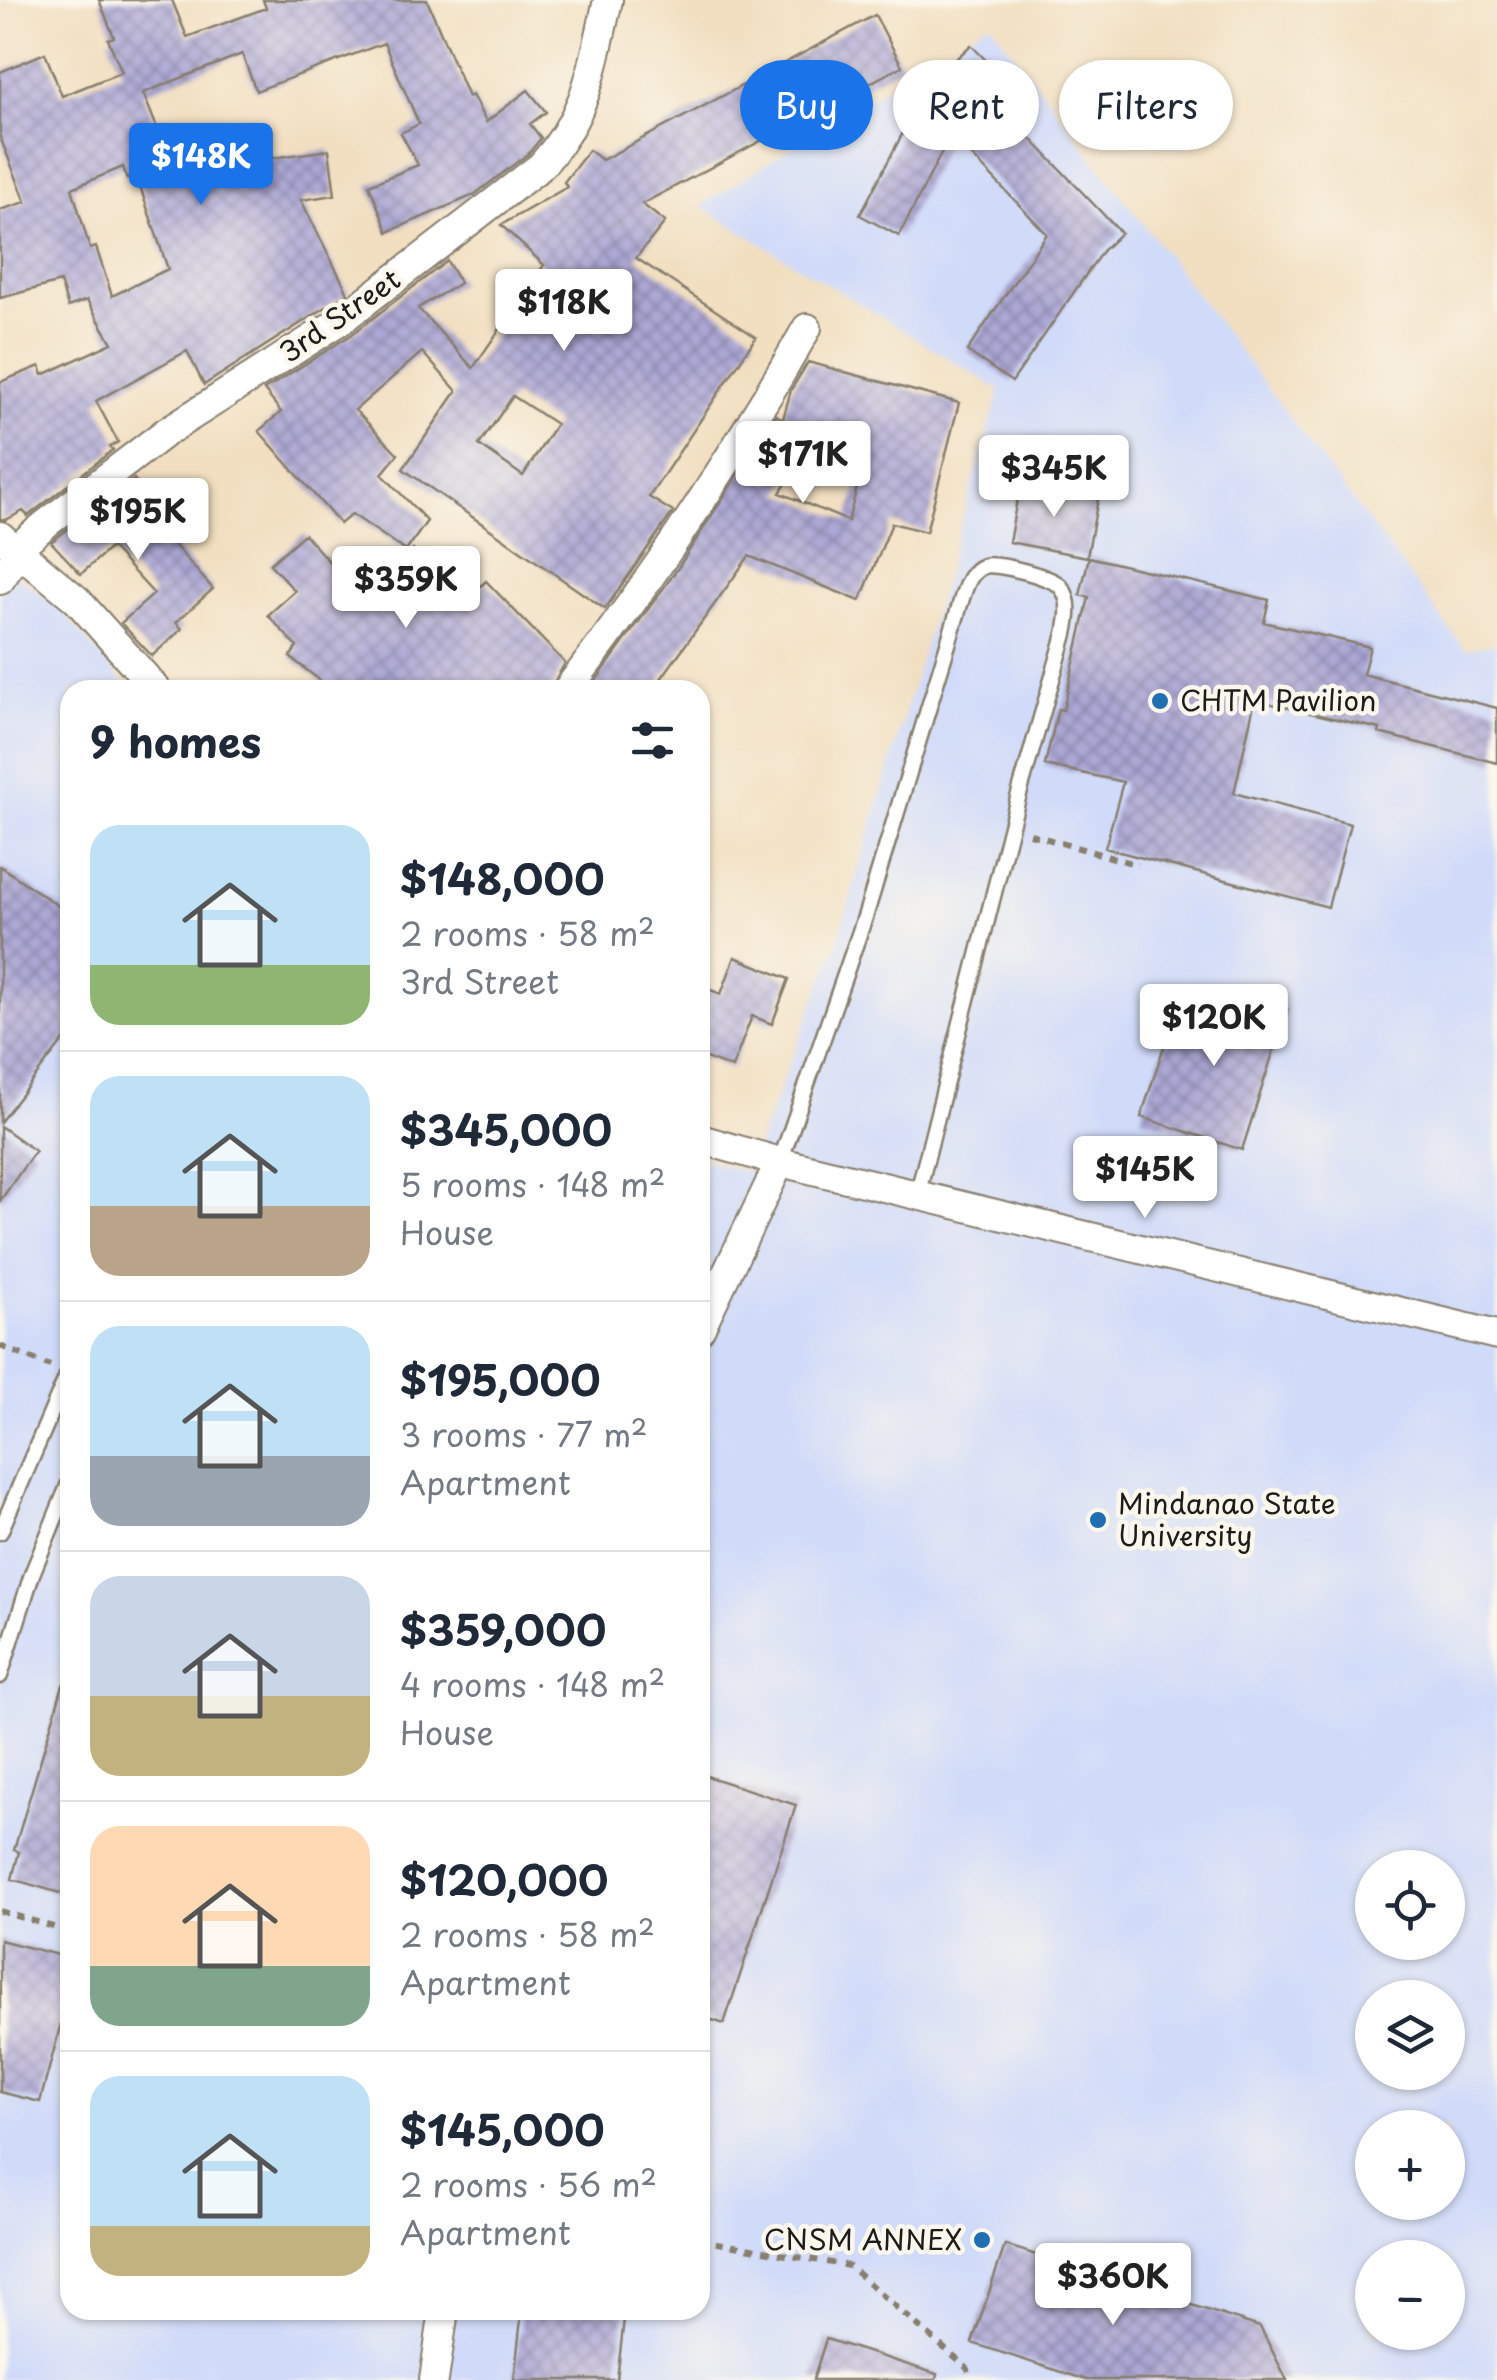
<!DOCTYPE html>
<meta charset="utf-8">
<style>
:root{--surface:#fff;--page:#f6f6f7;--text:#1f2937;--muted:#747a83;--line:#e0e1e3;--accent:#1a73e8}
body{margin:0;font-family:"Playpen Sans",sans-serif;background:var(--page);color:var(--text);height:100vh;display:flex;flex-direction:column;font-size:38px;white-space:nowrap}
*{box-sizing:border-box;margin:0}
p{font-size:32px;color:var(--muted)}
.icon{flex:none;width:55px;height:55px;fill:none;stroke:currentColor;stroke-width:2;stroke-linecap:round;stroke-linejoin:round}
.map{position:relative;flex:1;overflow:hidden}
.side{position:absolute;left:60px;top:680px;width:650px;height:1640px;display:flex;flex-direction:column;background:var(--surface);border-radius:30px;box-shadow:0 2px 8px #0004}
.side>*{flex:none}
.top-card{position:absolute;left:740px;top:60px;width:605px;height:90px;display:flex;gap:20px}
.tools{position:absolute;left:1355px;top:1850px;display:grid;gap:20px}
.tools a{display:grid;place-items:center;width:110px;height:110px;border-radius:50%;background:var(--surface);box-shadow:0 2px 8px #0004;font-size:50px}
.price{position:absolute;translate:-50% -85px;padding:0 22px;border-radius:10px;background:#fff;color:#222;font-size:32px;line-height:65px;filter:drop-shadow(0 2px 5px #0008)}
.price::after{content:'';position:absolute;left:50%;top:60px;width:30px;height:22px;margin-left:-15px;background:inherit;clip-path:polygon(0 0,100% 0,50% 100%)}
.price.on{background:var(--accent);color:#fff}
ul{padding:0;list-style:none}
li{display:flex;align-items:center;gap:30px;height:250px;padding:0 30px}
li+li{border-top:2px solid var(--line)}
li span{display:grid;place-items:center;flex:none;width:280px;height:200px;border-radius:30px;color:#555}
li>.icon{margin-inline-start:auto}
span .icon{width:120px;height:120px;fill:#fffc;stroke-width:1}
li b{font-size:42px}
h2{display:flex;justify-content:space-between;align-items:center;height:120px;padding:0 30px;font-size:42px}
.chip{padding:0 35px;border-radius:45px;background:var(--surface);box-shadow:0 2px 8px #0004;font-size:35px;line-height:90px}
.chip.on{background:var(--accent);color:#fff}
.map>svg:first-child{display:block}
.built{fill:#d0daf9;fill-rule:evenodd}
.building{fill:url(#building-cross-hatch);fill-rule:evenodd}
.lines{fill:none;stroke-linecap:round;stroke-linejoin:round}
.lane-casing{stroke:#877e6e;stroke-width:19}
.street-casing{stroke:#877e6e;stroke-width:32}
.path{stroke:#877e6e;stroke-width:6;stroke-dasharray:8 8;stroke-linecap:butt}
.lane{stroke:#fff;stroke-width:14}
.street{stroke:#fff;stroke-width:28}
.poi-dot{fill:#1f6fb2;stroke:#fbf7ec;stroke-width:4}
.labels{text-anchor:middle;stroke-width:9;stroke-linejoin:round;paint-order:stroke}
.street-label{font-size:28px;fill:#1c1c1c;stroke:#fbf7ec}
.poi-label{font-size:28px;fill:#1c1c1c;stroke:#fbf7ec;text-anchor:start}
</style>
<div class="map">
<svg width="1497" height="2380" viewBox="0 0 1497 2380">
<defs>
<pattern id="building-cross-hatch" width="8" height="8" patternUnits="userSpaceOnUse" patternTransform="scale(2.5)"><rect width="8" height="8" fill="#ada7d5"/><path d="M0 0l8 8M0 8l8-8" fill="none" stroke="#8c87ac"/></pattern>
</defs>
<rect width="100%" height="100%" fill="#fbf7ec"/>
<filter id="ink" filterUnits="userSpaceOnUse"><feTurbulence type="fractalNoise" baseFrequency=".01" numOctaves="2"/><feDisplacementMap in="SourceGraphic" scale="20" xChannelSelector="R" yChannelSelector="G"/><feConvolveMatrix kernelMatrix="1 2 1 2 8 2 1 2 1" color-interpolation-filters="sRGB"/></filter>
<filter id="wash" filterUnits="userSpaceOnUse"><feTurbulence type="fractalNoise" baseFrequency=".0048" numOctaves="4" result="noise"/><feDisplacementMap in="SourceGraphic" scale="40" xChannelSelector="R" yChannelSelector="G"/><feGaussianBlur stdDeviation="2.25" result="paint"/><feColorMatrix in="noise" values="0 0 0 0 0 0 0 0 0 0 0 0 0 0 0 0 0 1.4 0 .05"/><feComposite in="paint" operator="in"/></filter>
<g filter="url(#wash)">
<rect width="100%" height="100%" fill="#f2dfc1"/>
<path class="built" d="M990,22l475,627 32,-6v1737h-1497v-1817l58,44 72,83h-60v1620h630v-1152l47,14 89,-225 164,-557 -300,-184zM1372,1868h76v74h-76zM1372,1998h76v74h-76zM1372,2128h76v74h-76zM1372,2258h76v74h-76z"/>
<g id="blocks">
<path class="building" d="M99,0h73l15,37 79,-29 -3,-8h164l41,97 4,-2 14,27 42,-32 18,22 -16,12 11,14 -12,15 -55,42 -86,37 -19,-47 49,-20 -17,-32 18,-9 -35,-81 -128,48 -14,-37 -99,39 31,77 9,-3 3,10 59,-12 -1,-3 85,-12 6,45 -34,5 47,93 -144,92 -17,-34 -91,50 22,41 -8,5 3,3 -85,66 -5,-5 -17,9 -6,-1v-137l40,-16 3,9 69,-32 -25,-43 -19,7 -8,-25 -60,16v-88l26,-8 -26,-65v-65l45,-19 17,43 60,-24 -14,-33 6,-2zM123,167l4,12 9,-4 32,94 -56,27 -16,-49 -6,2 -18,-61z
M875,15l27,51 -260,138 23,18 -29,36 120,79 -107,160 24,15 -68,97 -202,-140 54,-78 -35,-39 -67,58 43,44 -16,20 45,47 -21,30 -54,-37 -12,10 -81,-93 22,-19 -17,-22 87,-55 96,-74 13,22 -42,25 55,60 71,-103 -43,-40 66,-38 -3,-5 25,-32 13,10zM513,396l43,28 -33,52 -44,-31z
M971,45l40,41 -16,15 126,132 -18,17 -91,132 -45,-31 80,-117 -96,-100 -52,102 -39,-21 60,-115 -4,-4z
M808,362l151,41 -33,129 -34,-9 -32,78 -111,-45 -96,134h-64l89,-122 98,-153 7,4 8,-29zM822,426l48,13 -22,82 -68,-28z
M134,479l15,20 -9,7 73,83 -37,33 6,7 -30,27 -31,-33 33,-29 -43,-47 -30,27 -30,-32z
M1020,484l78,15 -11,58 -78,-15z
M304,534l60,66 49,-50 52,51 21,-20 79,82 -15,27h-218l-42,-33 7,-10 -29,-32 27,-24 -25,-27z
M1089,557l180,43 -5,22 106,25 -7,27 134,34v55l-118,-30 1,-4 -125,-29 -21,93 116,31 -22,83 -223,-59 18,-66 -78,-17 13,-56 5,1 26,-113 -9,-2z
M0,866l70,48v118l-70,90z
M735,957l54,22 -17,45 -20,-8 -20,52 -32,-12v-70l21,8z
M1243,995l44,14 -45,141 -101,-33 39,-120 56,18z
M0,1126l35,25 -35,50z
M63,1685l7,1v210l-58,-17 7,-27 -5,-2z
M700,1774l96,31 -72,219 -24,-8z
M0,1940l70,18v32l-30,112 -40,-10z
M1005,2245l255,82 27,53h-201l-114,-37z
M522,2310h103l-8,70h-103z
M826,2339l111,35 -1,6h-123z"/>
</g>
</g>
<g filter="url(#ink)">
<use href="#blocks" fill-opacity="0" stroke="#877e6e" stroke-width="2.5"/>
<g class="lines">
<g class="lane-casing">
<path id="lane" d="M780,1162l86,-248 96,-316c4,-12 8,-27 22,-32 11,-4 70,11 77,21 11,13 7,32 4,47l-47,164 -101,398
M0,1532l70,-163
M0,1676l32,-102 38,-93"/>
</g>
<g class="street-casing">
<path id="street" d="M0,536l77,64 80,90
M0,580l28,-41 19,-16 119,-91 174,-111 201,-155c47,-51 52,-101 67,-166
M567,690c89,-116 168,-235 240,-362
M700,1139l80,23 717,173
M700,1329l80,-167
M434,2380l10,-70"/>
</g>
<path class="path" d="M1030,834l108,31
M0,1346l50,20
M0,1911l70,21
M700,2240l149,26 119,103 1,11"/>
<use href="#lane" class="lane"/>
<use href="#street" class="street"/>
</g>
</g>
<g class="poi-dot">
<circle cx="1160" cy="701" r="10"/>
<circle cx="1098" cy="1520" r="10"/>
<circle cx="982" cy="2240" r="10"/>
</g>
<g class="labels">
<g class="street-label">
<text transform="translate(340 316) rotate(-35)" y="10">3rd Street</text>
</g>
<g class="poi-label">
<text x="1180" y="711">CHTM Pavilion</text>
<text x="1118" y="1514">Mindanao State<tspan x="1118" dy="32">University</tspan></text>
<text x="962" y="2250" text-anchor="end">CNSM ANNEX</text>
</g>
</g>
</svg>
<div class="tools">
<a><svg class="icon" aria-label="locate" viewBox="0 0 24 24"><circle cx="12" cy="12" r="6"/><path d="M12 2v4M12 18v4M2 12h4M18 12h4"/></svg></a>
<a><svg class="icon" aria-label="layers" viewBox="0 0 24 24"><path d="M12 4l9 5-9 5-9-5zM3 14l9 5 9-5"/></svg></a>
<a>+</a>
<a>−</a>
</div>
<b class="price on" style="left:201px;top:208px">$148K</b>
<b class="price" style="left:564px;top:354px">$118K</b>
<b class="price" style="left:803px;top:506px">$171K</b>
<b class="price" style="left:1054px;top:520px">$345K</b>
<b class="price" style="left:138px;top:563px">$195K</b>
<b class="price" style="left:406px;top:631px">$359K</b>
<b class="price" style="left:1214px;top:1069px">$120K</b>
<b class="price" style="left:1145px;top:1221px">$145K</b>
<b class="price" style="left:1113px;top:2328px">$360K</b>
<div class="top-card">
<a class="chip on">Buy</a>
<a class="chip">Rent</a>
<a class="chip">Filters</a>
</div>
<section class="side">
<h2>9 homes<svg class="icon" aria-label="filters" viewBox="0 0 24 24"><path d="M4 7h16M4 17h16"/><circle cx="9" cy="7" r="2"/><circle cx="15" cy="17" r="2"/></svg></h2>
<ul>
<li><span style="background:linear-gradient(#bfe0f5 70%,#8fb573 0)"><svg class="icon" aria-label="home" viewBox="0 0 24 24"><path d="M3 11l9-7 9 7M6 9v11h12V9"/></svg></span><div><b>$148,000</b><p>2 rooms · 58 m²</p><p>3rd Street</p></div></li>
<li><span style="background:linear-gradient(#bfe0f5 65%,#b9a48a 0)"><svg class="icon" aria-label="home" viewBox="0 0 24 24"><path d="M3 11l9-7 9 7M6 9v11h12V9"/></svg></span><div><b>$345,000</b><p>5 rooms · 148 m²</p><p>House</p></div></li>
<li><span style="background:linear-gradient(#bfe0f5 65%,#9aa5b1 0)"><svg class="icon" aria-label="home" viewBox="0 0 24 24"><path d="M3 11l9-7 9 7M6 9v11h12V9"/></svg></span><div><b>$195,000</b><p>3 rooms · 77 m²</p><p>Apartment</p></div></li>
<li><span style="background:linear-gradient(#c9d6e8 60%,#c2b280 0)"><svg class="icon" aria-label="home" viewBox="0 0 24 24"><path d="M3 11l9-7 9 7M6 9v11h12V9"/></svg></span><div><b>$359,000</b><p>4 rooms · 148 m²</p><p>House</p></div></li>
<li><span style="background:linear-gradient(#ffd9b3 70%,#7fa58c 0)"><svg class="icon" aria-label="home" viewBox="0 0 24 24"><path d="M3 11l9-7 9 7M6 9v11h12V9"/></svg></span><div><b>$120,000</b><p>2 rooms · 58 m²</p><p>Apartment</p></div></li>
<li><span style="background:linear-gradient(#bfe0f5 75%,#c2b280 0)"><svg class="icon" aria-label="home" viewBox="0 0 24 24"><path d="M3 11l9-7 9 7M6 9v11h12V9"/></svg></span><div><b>$145,000</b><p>2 rooms · 56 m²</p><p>Apartment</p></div></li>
</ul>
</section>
</div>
